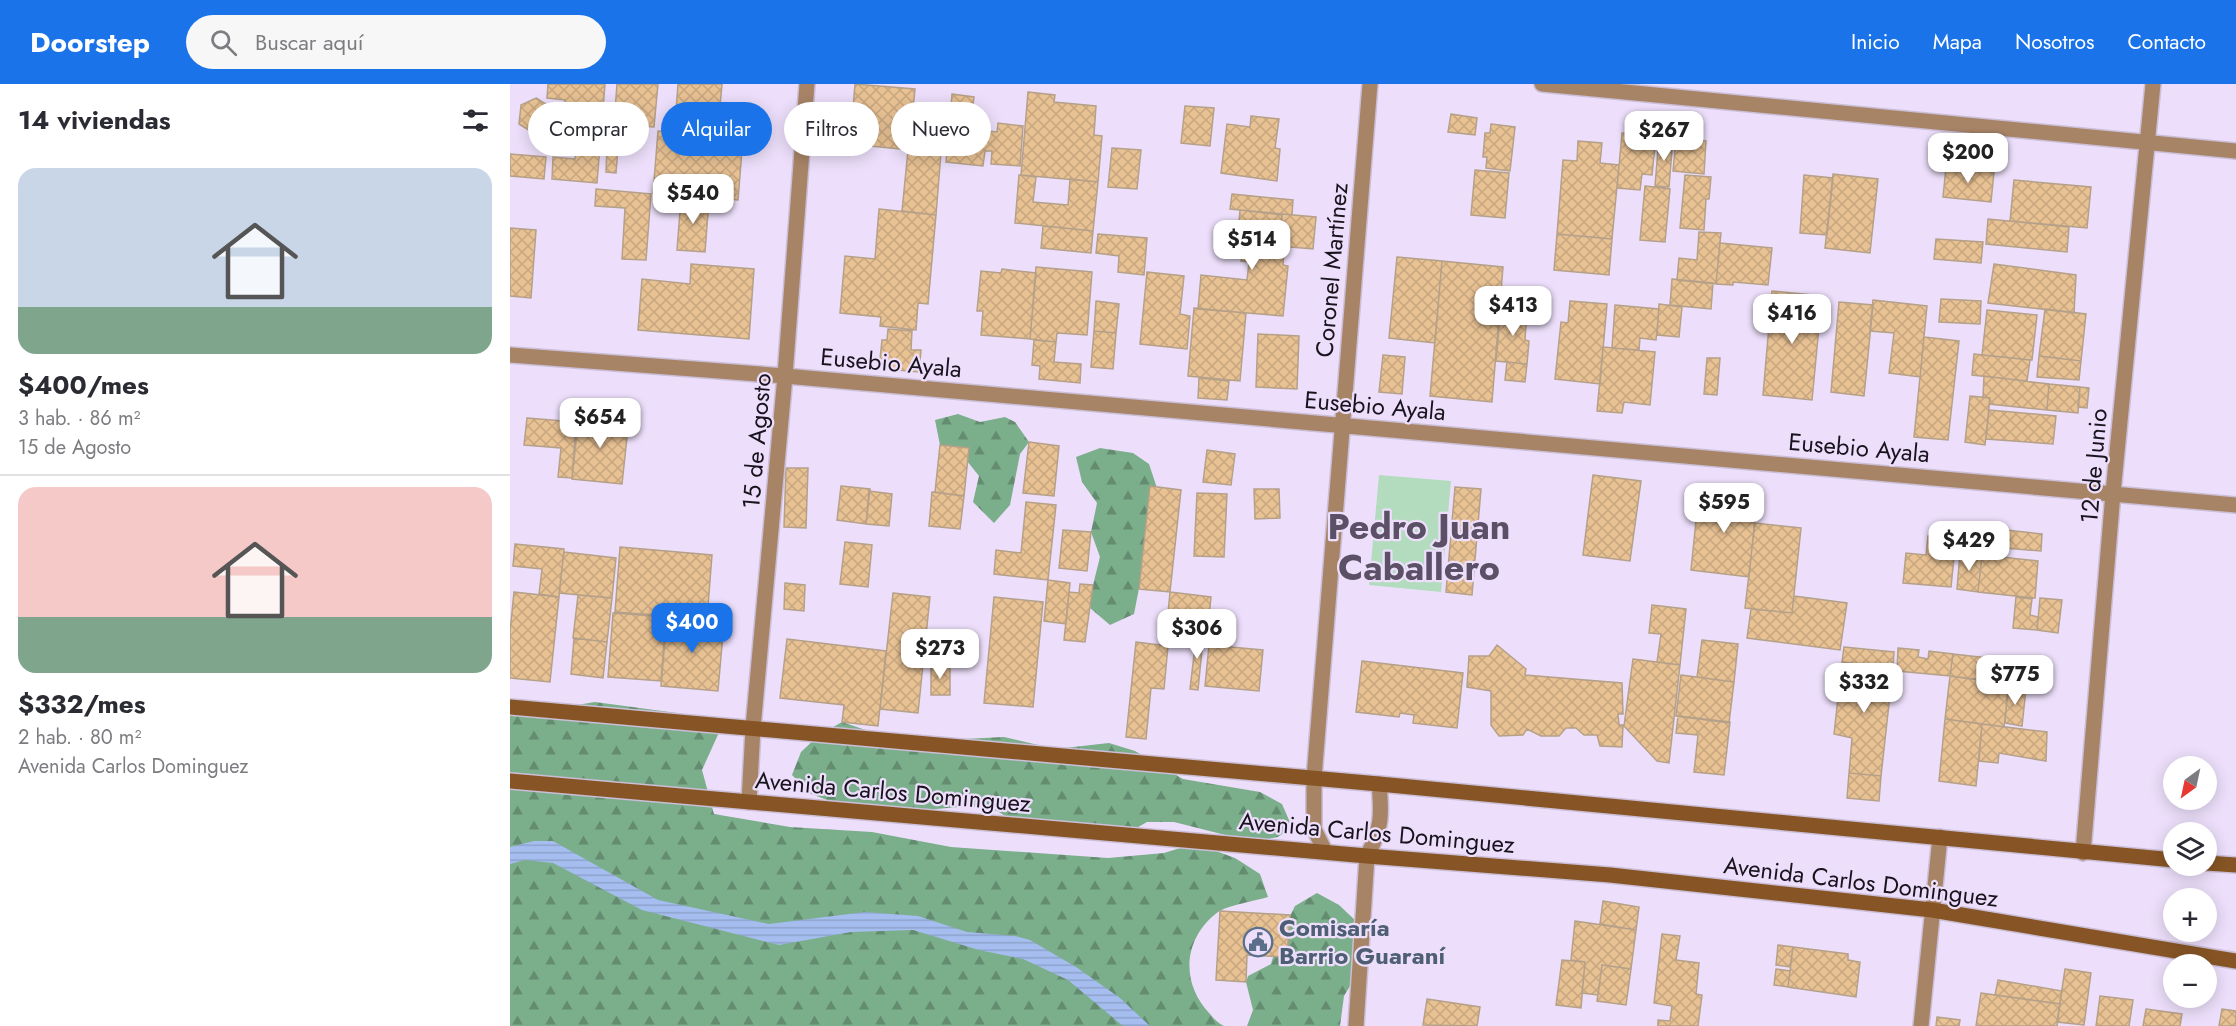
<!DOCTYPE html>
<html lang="es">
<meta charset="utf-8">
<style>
:root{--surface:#fff;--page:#f7f7f7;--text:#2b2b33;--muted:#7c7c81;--line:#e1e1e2;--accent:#1a73e8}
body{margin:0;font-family:Jost,sans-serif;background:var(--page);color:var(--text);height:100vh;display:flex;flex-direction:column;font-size:22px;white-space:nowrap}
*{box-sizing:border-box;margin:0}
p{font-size:20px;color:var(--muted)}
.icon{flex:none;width:33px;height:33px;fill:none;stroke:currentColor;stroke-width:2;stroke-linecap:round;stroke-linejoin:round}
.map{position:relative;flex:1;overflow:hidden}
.details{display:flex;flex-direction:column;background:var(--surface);width:510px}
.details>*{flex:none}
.banner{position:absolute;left:18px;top:18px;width:570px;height:54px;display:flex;gap:12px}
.needle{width:39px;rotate:213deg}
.controls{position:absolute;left:1653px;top:672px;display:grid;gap:12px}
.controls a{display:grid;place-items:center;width:54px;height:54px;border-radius:50%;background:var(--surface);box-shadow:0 3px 15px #0003;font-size:30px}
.price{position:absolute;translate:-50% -51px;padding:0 14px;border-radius:12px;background:#fff;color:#222;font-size:20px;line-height:39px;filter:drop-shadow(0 2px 3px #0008)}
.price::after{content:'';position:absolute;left:50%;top:36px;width:18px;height:14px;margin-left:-9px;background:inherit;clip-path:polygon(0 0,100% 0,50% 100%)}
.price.selected{background:var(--accent);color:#fff}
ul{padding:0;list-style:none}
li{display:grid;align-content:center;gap:12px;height:318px;padding:0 18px}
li+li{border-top:2px solid var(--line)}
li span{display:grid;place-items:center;height:186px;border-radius:18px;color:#555}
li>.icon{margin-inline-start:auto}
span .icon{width:108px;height:108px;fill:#fffc;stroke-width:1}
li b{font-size:26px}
h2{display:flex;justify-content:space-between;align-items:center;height:72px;padding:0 18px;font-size:26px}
.chip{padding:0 21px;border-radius:27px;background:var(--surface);box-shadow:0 3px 15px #0003;font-size:21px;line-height:54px}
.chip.selected{background:var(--accent);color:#fff}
header{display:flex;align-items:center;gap:36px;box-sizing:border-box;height:84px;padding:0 30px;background:var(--accent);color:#fff}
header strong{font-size:28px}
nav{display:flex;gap:33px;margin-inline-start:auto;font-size:21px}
.search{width:420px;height:54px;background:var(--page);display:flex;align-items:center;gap:15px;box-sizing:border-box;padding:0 21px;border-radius:33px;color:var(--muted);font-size:22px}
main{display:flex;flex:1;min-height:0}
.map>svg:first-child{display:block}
.forest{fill:url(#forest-firs)}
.pitch{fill:#b2dcbd}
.water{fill:url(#water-rules)}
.building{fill:url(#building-cross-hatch);stroke:#b5a089;stroke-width:1.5}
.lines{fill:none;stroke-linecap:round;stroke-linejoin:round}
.street-casing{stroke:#cbbed7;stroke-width:18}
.secondary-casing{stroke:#cbbed7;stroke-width:18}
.street{stroke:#a88467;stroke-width:15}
.secondary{stroke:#875525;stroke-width:15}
.labels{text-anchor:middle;stroke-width:4.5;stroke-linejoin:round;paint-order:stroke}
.street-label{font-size:24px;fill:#18131d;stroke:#eddffb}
.service-label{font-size:24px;font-weight:bold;fill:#4e5e75;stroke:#eddffb;text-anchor:start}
.town-label{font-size:36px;font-weight:bold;fill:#5c5067;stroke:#eddffb}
</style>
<header>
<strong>Doorstep</strong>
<div class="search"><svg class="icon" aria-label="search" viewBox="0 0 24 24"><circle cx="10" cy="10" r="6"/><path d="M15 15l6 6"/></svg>Buscar aquí</div>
<nav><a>Inicio</a><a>Mapa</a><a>Nosotros</a><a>Contacto</a></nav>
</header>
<main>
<section class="details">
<h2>14 viviendas<svg class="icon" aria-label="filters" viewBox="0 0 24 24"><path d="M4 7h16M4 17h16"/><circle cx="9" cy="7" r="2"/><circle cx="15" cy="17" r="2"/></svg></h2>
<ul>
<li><span style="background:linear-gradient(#c9d6e8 75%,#7fa58c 0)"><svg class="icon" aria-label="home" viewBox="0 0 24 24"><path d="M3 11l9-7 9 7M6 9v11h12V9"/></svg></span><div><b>$400/mes</b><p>3 hab. · 86 m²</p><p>15 de Agosto</p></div></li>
<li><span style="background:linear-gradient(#f6c9c9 70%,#7fa58c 0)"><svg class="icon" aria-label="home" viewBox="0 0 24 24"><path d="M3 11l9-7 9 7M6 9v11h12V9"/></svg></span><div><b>$332/mes</b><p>2 hab. · 80 m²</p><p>Avenida Carlos Dominguez</p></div></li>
</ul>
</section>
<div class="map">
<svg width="1726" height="942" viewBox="0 0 1726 942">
<defs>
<pattern id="forest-firs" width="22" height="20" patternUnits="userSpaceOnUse" patternTransform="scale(1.5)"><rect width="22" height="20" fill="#7bae8a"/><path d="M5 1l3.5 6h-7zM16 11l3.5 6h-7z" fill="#648c70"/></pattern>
<pattern id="water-rules" width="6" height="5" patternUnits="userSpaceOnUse" patternTransform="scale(1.5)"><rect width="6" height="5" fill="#a5beef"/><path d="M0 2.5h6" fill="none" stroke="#8da2cc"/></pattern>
<pattern id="building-cross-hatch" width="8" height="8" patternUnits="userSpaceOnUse" patternTransform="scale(1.5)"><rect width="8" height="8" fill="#e9c294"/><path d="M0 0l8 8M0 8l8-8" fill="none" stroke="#c7a67f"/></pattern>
</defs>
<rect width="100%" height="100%" fill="#eddffb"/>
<path class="forest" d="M448,330l22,8 25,-5 10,5 14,20 -9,12 -10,51 -16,18 -21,-21 6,-26 -16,-20 -23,-11 -5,-25z
M590,364l33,5 16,11 9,27 -24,123 -24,11 -20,-17 3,-23 7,-28 -9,-25 6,-29 -15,-21 -6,-25z
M85,618l82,11 44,15 -19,42 12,44 76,13 82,5 79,15 157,11 56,-5 26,-8 23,5 22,8 25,16 8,23c-13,4 -39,8 -50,15 -35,26 -38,71 -8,102 4,5 8,9 14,12h-714v-310z
M332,638l59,20 103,-5 51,12 54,-6 26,8 48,28 77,13 22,12 10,23 -14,10 -25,5 -79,-20h-27l-21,12 -107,-10 -22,-13 -26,-5 -82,7 -51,-9 -27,-10 -19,-19 9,-23 18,-17z
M807,809l22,12 19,18v50l-14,23 -4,30h-93l6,-16 -7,-28 2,-6 23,-12 7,-24 17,-34z"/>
<path class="pitch" d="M869,391l72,6 -10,111 -72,-7z"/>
<path class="water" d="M24,757h19l105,59 111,24 96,-12 53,4 49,16 48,4 15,4 46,27 44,31 30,28h-27l-55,-46 -45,-21 -44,-9 -66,-20 -62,2 -72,13 -137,-35 -89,-47 -28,-3 -15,4v-17z"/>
<path class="building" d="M38,0h57l-8,99 -45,-4 1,-22 22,2 4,-45 -15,-1 1,-13 -18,-2z
M107,0h41l-4,43 -40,-3z
M168,0h44l-4,45 -43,-4z
M345,0l60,5 -2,20h-5l-2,17h-3l-3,23 -71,-7 2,-22 21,2z
M518,8l27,3 -1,7 42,4 -2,29 8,1 -4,46 -77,-7z
M442,10l22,3 -4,32 27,3 1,-9 25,3 -3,40 -29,-2 1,-13h-7l-2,15 -37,-4z
M26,14l16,10 -1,18 -16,8 -16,-10 2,-19z
M675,22l29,2 -4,38 -29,-3z
M941,30l26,4 -2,17 -27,-3z
M741,32l28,3 -4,29 5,1 -3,32 -56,-8 6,-49 23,3z
M981,40l24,3 -5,44 -24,-3 1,-11h-4l2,-24h5z
M99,42l13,1 -2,21 -13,-1z
M410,44l23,2 -2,23 -23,-1z
M148,47l85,7 -5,62 -85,-7z
M1112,49l34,3 -4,39 -10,-1 -2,16 -23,-2z
M1149,53l14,1 -4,49 -14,-1z
M1166,54l30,3 -2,33 -31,-3z
M1068,57l24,2 -2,20 19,2 -7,74 -55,-5 6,-74 14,1z
M97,63l11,1 -2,25 -10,-1z
M602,64l29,2 -4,39 -29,-2z
M398,66l33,3 -5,62 -34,-4z
M0,70l36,3 -2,22 -34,-3z
M1436,83l48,5 -3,30 -48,-5z
M965,86l34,3 -4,45 -34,-3z
M1323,90l45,5 -8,74 -45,-5z
M509,91l17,2 -3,25 35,3 2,-26 28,3 -5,49 -78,-8z
M1175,91l26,2 -2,22h-3l-2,31 -24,-2z
M1294,91l29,3 -6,57 -27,-2z
M1504,96l77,7 -4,41 -77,-7z
M1135,102l25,3 -5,53 -25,-2z
M86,105l55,5 -5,66 -24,-1 3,-51 -30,-2z
M722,110l61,6 -1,15 -62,-6z
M171,114l28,2 -4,52 -28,-2z
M369,125l57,6 -8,89 -10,-1 -2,27 -36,-4 1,-9 -41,-4 5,-57 30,3z
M730,126l42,5 -3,35h5l-1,15 5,1 -5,50 -85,-7 3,-34 46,5 2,-18 -8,-1 2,-16 -6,-1z
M772,130l34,3 -3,32 -34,-3z
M1478,135l81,8 -2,25 -81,-8z
M533,142l50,5 -2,22 -50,-5z
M0,144l26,2 -5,68 -21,-2z
M1189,148l22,1 -5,51 -39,-4 2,-22 18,2z
M588,150l49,4 -3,37 -26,-3 1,-16 -23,-3z
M1047,150l55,5 -3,36 -55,-5z
M1426,155l47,3 -2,21 -47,-4z
M1210,159l52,5 -4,37 -35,-3v3l-17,-1z
M887,173l45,4 -7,82 -46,-5z
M932,177l61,6 -11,135 -62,-6z
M181,180l63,5 -5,70 -111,-9 4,-51 48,5z
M1484,180l82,11 -2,38 -86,-10z
M526,183l56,5 -5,63 -30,-2 -1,9 -26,-3z
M492,185l34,4 -6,66 -49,-4 2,-24h-6l4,-40 20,2z
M637,188l37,4 -4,38 10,2 -3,33 -47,-5z
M1162,195l41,4 -2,26 -41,-4z
M1262,207l50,5 -10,104 -49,-5z
M1431,215l40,2 -1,23 -41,-2z
M1363,216l54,6 -7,71 -31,-4 5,-40 -24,-2z
M586,217l23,3 -3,29 -22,-2z
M1060,217l37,3 -7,80 -45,-5 6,-57 7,1z
M1329,218l34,3 -9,91 -33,-4z
M1149,220l23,3 -3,30 -22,-2z
M1105,221l44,4 -3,31 -16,-2 -1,12 -27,-2z
M684,224l52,5 -6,68 -52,-5z
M991,225l26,2 -2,29 4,1 -2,23 -31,-3z
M1535,225l41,5 -5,47 -42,-5z
M1477,226l50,5 -5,45 -50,-5z
M378,245l24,2 -1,19h10l-2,22 -34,-3v-10h-5l2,-19h5z
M584,247l22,2 -3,36 -22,-2z
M748,250l41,2 -2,53 -41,-2z
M1414,253l35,4 -11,99 -34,-3z
M524,256l22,2 -2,20 27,2 -1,19 -41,-4 1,-13 -8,-1z
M1093,263l52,5 -5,53 -26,-3 -2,11 -25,-2z
M1464,270l56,6 -3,21 -55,-6z
M873,271l22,2 -3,37 -23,-2z
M1529,272l42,5 -2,19 -42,-3z
M1197,274h13l-3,37 -13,-1z
M997,278l20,2 -2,18 -20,-2z
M1474,292l65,8 -2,26 -58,-6 1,-6 -7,-1z
M689,294l30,3 -2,19 -29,-2z
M1539,300l31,3 -2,26 -31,-3z
M1570,303l9,1 -2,20 -9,-1z
M1460,312l20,2 -5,47 -20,-3z
M1479,326l67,6 -3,28 -67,-5z
M69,330l50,5 -7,65 -50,-5z
M17,334l49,4 -4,56 -14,-1 3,-29 -37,-3z
M519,358l30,4 -5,50 -31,-3z
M430,361l29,3 -5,48 -29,-4z
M697,366l28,4 -4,31 -28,-3z
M276,384h22l-2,60 -22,-1z
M1083,391l48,6 -11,80 -47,-6z
M331,402l29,3 -4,35 -29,-4z
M640,402l31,4 -11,102 -31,-3z
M945,403l26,2 -9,106 -26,-3z
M744,405h25l1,29 -25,1z
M359,407l23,3 -3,32 -23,-2z
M1189,407l58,7 -8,79 -58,-7z
M422,408l32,4 -4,33 -31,-3z
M687,409l30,1 -3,63 -30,-1z
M516,418l30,3 -8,75 -54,-6 2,-24 25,3z
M1245,439l46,5 -9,85 -47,-5z
M1453,445l18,2 -2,24 -19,-2z
M553,446l28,2 -4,39 -28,-3z
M1496,446l36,4 -1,17 -37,-3z
M1418,452l28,2 -5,49 -48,-4 3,-30 20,2z
M335,458l27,3 -4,42 -28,-3z
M5,460l49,5 -5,48 -20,-3 3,-25 -29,-3z
M110,463l92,8 -5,64 -92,-7z
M54,468l52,6 -4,40 -53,-5z
M1450,469l22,2 -4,37 -21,-3z
M1472,471l56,6 -3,37 -57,-6z
M538,496l22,3 -4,41 -22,-3z
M275,499l20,2 -1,26 -20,-2z
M570,500l13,1 -8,57 -21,-2 5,-48 10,1z
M4,508l45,5 -9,85 -40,-4v-46z
M660,508l41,5 -2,21 -41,-5z
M383,509l37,4 -12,116 -38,-4z
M68,511l34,3 -5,44 -34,-4z
M1284,512l53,7 -7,47 -93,-12 4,-29 41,4z
M484,513l49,5 -10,105 -49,-4z
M1506,513l16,2 -2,16 8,2 -1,13 -24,-2z
M1530,514l22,2 -4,33 -21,-3z
M1142,521l34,4 -6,56 -23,-3 4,-28 -12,-1z
M103,529l53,4 -5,64 -53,-4z
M157,533l57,5 -6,69 -57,-5z
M687,545l7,1 -6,60 -8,-1z
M64,554l33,4 -4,36 -32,-4z
M277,555l99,12 -8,75 -36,-4 2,-17 -64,-7z
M1192,556l36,4 -4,38 -37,-5z
M626,558l32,4 -4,43 -13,-1 -5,51 -20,-2z
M699,561l54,5 -4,41 -54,-5z
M987,561l29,24 -1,6 97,8 1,31h-5l1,11h4l-1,22 -22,-1 -3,-11h-13l-8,-7h-10l-7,8h-18l-14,-7 -4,6 -24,1 -8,-11v-34l-24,-4 2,-31h20z
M1334,563l50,5 -1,16 -51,-6z
M1388,564l21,2 -1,7 10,2 1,-8 24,3 -3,22 -53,-5z
M1443,570l35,4 -3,23 -35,-5z
M1123,575l47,6 -11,98 -12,-2 -33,-35z
M852,577l101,12 -6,55 -44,-5 1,-8 -14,-2 -1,4 -43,-5z
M1332,578l51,6 -12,108 -32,-3 3,-35 -18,-4z
M421,580h19v31h-19z
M1171,591l53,7 -5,41 -53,-7z
M1440,592l59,7 -5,44 -59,-8z
M1498,603l18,2 -4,37 -17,-3z
M1168,632l52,6 -6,53 -30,-3 4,-37 -22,-2z
M1435,635l37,5 -6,62 -37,-5z
M1472,640l65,8 -1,29 -47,-8 -1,10 -19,-2z
M1339,689l32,3 -2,25 -32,-3z
M1093,817l36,6 -3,23 -36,-6z
M710,827l70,4 -3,42 -40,-2 -1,27 -30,-2z
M1065,837l61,9 -5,39 -29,-4 -4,30 -16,-2 3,-31 -14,-2z
M1152,850l18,2 -4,24 23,3 -3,31 6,1 -4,31h-40v-6l12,1 2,-15 -18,-3z
M1268,861l15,2 -3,20 -14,-2z
M1283,863l55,7v6l12,2 -4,35 -68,-10z
M1052,876l23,2 -4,46 -25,-3z
M1092,881l29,4 -5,36 -29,-4z
M1266,885l14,2 -2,16 -14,-2z
M1555,885l26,4 -7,52 -27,-3z
M1488,896l64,11 -2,13 -65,-9z
M1471,909l79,11 -3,22h-81z
M1590,912l33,4 -4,26h-33z
M917,915l53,8 -3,19 -54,-1z
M1636,925l36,5 -2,12h-37z
M1712,925l14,2v15h-17z
M1427,933l23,3 -1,6h-23z"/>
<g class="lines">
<g class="street-casing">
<path id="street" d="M1032,0l694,67
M0,271l275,21 1451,129
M239,718l4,-74 32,-352 22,-292
M815,767l-11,-22v-51l56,-694
M1573,769l30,-360 40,-409
M846,942l11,-170c15,-28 15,-41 12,-72
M1411,942l19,-189"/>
</g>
<g class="secondary-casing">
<path id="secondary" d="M0,623l869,77 795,76
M0,697l857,75 243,19 322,35 304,51
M1696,779l30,2"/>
</g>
<use href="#street" class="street"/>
<use href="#secondary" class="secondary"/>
</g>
<defs>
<g id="civic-ring" transform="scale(1.5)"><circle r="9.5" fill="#eddffb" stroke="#5c6f8a" stroke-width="1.5"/><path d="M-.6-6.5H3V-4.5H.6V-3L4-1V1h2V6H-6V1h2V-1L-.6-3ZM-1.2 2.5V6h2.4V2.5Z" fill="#5c6f8a"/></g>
</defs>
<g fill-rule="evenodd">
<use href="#civic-ring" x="748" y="858"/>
</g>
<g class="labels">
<g class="street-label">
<text transform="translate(822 186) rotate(-85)" y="8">Coronel Martínez</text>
<text transform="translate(381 279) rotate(5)" y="8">Eusebio Ayala</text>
<text transform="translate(865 322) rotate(5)" y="8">Eusebio Ayala</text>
<text transform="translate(247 357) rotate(-85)" y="8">15 de Agosto</text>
<text transform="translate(1349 364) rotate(5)" y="8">Eusebio Ayala</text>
<text transform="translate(1584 382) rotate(-85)" y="8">12 de Junio</text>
<text transform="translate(383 708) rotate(5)" y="8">Avenida Carlos Dominguez</text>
<text transform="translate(867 749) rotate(5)" y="8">Avenida Carlos Dominguez</text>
<text transform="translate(1351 798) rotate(7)" y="8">Avenida Carlos Dominguez</text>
</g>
<g class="service-label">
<text x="769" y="852">Comisaría<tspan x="769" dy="28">Barrio Guaraní</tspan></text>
</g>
<g class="town-label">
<text x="909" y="455">Pedro Juan<tspan x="909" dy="41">Caballero</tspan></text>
</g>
</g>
</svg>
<div class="controls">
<a><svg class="needle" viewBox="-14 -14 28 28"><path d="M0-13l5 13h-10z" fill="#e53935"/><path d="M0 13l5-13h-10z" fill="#7c7c81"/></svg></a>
<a><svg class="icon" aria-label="layers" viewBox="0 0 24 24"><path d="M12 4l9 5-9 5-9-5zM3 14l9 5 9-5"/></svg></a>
<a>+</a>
<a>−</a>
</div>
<b class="price" style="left:1154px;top:78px">$267</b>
<b class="price" style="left:1458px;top:100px">$200</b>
<b class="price" style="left:183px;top:141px">$540</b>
<b class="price" style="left:742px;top:187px">$514</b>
<b class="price" style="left:1003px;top:253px">$413</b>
<b class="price" style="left:1282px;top:261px">$416</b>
<b class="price" style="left:90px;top:365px">$654</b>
<b class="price" style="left:1214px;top:450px">$595</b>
<b class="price" style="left:1459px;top:488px">$429</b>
<b class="price selected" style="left:182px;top:570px">$400</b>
<b class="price" style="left:687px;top:576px">$306</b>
<b class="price" style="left:430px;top:596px">$273</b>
<b class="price" style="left:1505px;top:622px">$775</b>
<b class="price" style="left:1354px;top:630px">$332</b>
<div class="banner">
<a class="chip">Comprar</a>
<a class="chip selected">Alquilar</a>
<a class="chip">Filtros</a>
<a class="chip">Nuevo</a>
</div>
</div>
</main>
